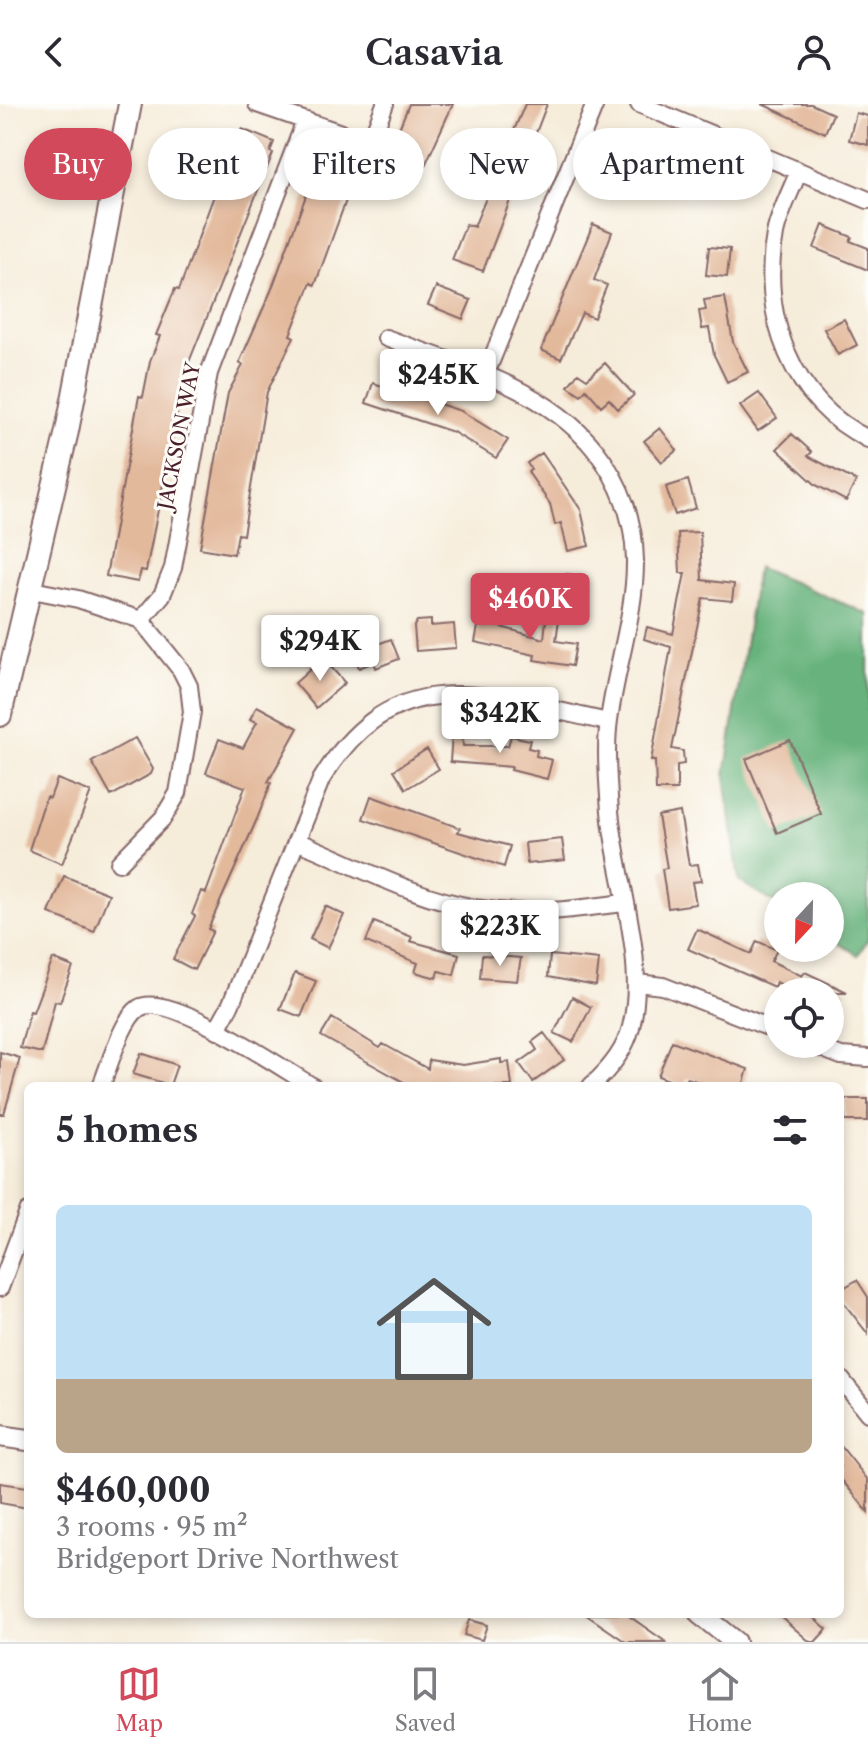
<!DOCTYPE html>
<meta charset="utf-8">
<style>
:root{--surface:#fff;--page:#f2f2f3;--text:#2b2b33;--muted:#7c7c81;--line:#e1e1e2;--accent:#d1495b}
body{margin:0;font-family:"Libre Caslon Text",serif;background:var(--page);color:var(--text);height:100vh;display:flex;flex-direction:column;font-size:30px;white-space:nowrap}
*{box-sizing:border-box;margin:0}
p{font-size:26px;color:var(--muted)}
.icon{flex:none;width:44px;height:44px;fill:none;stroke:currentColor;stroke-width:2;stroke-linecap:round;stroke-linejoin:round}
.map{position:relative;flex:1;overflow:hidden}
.drawer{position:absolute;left:24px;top:978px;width:820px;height:536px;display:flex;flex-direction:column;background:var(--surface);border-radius:12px;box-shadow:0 4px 12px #0003}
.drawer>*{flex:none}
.hud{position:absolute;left:24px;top:24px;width:820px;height:72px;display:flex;gap:16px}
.needle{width:52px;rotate:202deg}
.tools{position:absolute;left:764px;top:778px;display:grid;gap:16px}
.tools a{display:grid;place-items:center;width:80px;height:80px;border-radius:50%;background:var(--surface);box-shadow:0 4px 12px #0003;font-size:40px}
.price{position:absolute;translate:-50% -68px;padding:0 18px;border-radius:8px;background:#fff;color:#222;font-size:26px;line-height:52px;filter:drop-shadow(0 2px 4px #0008)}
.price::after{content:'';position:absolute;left:50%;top:48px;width:24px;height:18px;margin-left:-12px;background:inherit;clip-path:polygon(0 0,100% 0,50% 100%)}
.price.current{background:var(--accent);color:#fff}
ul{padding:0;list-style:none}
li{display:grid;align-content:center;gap:16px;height:424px;padding:0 32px}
li span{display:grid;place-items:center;height:248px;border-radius:12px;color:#555}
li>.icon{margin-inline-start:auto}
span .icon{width:144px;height:144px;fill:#fffc;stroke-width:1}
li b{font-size:34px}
h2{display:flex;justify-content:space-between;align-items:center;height:96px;padding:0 32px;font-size:34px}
.pill{padding:0 28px;border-radius:36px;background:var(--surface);box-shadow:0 4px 12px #0003;font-size:28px;line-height:72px}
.pill.current{background:var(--accent);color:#fff}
header{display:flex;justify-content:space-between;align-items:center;height:104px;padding:0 32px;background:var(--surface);font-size:36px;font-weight:600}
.tabs{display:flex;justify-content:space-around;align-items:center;height:112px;border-top:2px solid var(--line);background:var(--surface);font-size:22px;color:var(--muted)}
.tabs a{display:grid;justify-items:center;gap:4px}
.tabs .current{color:var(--accent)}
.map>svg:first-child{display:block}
.forest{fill:#67b37d;stroke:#586954;stroke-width:2}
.building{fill:#e3b99c}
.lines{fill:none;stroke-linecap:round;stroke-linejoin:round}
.minor-casing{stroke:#866768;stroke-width:20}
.tertiary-casing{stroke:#866768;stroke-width:24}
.secondary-casing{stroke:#866768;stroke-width:26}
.minor{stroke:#fff;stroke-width:16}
.tertiary{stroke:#fff;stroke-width:20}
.secondary{stroke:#fff;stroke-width:22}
.labels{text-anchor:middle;stroke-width:6;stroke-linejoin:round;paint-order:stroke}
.street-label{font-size:20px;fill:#4a1f2b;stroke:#fdfcf7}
</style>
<header><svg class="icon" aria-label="back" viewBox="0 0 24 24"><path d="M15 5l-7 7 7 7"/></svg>Casavia<svg class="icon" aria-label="person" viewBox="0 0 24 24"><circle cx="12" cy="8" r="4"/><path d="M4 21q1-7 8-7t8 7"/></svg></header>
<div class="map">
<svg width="868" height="1538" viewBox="0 0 868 1538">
<rect width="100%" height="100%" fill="#fdfcf7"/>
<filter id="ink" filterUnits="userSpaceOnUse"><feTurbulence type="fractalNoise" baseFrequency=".0125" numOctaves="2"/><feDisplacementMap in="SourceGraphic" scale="16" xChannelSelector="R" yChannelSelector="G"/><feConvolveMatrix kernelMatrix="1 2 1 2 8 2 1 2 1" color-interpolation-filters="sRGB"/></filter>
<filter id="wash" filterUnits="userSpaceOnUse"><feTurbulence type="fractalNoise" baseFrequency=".006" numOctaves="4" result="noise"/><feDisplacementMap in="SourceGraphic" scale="32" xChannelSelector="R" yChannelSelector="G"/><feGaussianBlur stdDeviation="1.8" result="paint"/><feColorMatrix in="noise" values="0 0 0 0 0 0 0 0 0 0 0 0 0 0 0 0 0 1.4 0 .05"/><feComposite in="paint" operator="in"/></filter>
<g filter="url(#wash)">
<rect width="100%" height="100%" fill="#f6ecda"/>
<path class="forest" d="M757,463l111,47v325l-10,16 -28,-17v-42h-52v9l-39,-24 -14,-105z"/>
<g id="blocks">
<path class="building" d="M409,0h44l-36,79 -30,-12 4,-11 -4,-2z
M525,0h22l-64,167 -31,-11 14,-36 8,3z
M762,0h49l22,10 -8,19z
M856,9l12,3v29l-19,-5z
M242,25l32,13 -4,10 3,1 -88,219 -39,199 -5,-1 -3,12 -32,-6 33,-180 4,1 7,-36 10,-25 -4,-1 19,-46 4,1 53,-143 3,1z
M616,47l34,2 53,25h-9l-7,15 -25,-11 3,-6 -50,-3z
M325,57l31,12 -41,112 -4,-2 -21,52 4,2 -27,55 -24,143 -5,-1 -4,20 -34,-6 28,-155 15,-28 -4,-2 32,-72 44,-120 6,2z
M593,120l19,8 -18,48 13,5 -13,33 -12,-5 -21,46 -20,-9z
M823,121l29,12 -2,4 18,7v22l-54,-22z
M709,143l21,2 -3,28 -21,-2z
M436,183l35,13 -8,19 -35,-14z
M725,193l8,45 15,30 -21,10 -13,-27 -5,-27 -7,1 -3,-18 7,-1 -2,-10z
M844,215l13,26 -19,10 -14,-26z
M605,259l29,32 -16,14 -9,-10 -8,7 -15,-17 -5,6 -13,-9 10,-13 9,6z
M373,279l88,28 47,29 -12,18 -43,-26 -87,-29z
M759,289l18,25 -19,13 -18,-25z
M660,324l17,22 -15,12 -18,-21z
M792,330l20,18 -4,4 48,25 -10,20 -30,-16 -39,-36z
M542,349l39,57 8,36 -21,5 -7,-28 -6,2 -5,-21 -22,-32 3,-3 -4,-6z
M688,376l8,28 -21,7 -9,-28z
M700,428l2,48 32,4 -2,17 -29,-3 -31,151 11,2 1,13 -7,1v25h-21l-1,-29h-4l20,-114 -27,-8 3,-12 26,7 12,-61h-5l-2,-40z
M567,470l20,3 -4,37 -21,-3z
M547,506l13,2 -4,29 20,3 -4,22 -38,-6 1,-5 -60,-13 4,-21 65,18z
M431,516v6l23,-2 2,24 -40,3 -2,-25 3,-5z
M374,532l4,8 13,-5 8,20 -23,9 -2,-6 -15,6 -5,-13 11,-5 -4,-9z
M323,554l22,25 -29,25 -21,-25z
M257,602l41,22 -30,54 3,1 -14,36 -49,110 5,2 -19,39 -21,-11 22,-43 -3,-2 9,-23 5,2 39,-106 -39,-14 13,-34 24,9 14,-26 -7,-3z
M453,615h8l2,27h45l3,-10 19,4 -2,8 9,2 -1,6 16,4 -5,19 -36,-9 1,-3 -62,-5z
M135,634l18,31 -2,5 -40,22 -19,-34z
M790,636l31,74 -44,19 -31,-74z
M427,645l12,20 -33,20 -12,-19z
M57,675l34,13 -29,72 -33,-14 17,-53 4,1z
M371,692l89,32 -2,4 52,14 -6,21 -141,-48z
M680,708l9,53 9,-1 3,17 -9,1 4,22 -28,4 -6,-39 5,-1 -9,-52z
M562,735l3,21 -38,4 -2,-21z
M64,772l45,18 -15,38 -45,-19z
M325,802l19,9 -16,33 -18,-9z
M374,818l38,15 -2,4 49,13 -5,21 -15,-4 -2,7 -22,-6 3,-9 -52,-21z
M697,825l54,25 6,-13 20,9 -6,11 31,15 3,-4 42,20h-49l-22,-10 -2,5 -86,-38z
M482,851l39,3 -4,23 -37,-3z
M550,851l49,5 -3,26 -48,-9z
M53,855l20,8 -13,35 -5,-1 -13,52 -22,-5 10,-37 3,1z
M295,869l21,8 -15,36 -21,-8z
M572,893l19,10 -18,35 -19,-9z
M332,914l48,30 3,-4 45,25 1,-9 34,5 38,-6v4l8,-1 3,24h-101l-90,-50z
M544,929l20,27 -31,22 -14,-19 18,-13 -5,-8z
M672,937l76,28 -5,17h-32l-24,-8 -3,8 -26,-10z
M0,948l20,6 -16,56h-4z
M141,949l36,12 -7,20 -37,-11z
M845,995h23v22h-23z
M857,1176l11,17v37l-28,-36v-8z
M840,1341l28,35v32l-28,-34z
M0,1379l28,4v21l-28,-5z
M585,1510h41l40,28h-40z
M778,1510h32l17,15 -12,13h-5z
M469,1516l18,5 -5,15 -18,-5z"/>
</g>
</g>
<g filter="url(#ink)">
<use href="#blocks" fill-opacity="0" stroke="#866768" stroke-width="2"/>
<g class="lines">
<g class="minor-casing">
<path id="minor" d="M257,0l113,39 15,-39
M639,0l229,96
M799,67c-8,20 -20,42 -24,63 -15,81 16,167 93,205
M386,234c77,29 169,51 218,124 59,89 18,165 5,258 -4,28 -1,62 1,91 6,67 38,150 21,216 -6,24 -22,43 -40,59
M485,272l110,-272
M32,486l46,9 63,21 40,50 8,16 3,26 -14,81 -15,25 -44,45
M141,516l21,-25 11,-27 36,-195 96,-252
M296,737c58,23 118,57 180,67 50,9 99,1 148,-5
M637,879l26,3 115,45
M217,925l14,-25 90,-224c75,-125 171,-82 287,-58
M810,940l31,12 27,2
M101,982c8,-19 21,-67 38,-78 29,-18 144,61 173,78
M0,1184l28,-76
M840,1274l28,35"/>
</g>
<g class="tertiary-casing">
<path id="tertiary" d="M0,1332l28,4
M700,1510l35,28"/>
</g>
<g class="secondary-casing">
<path id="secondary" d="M0,611l67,-284 63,-327"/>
</g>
<use href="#minor" class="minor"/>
<use href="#tertiary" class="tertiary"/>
<use href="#secondary" class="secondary"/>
</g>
</g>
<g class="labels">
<g class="street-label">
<text transform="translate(179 332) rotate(-79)" y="7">JACKSON WAY</text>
</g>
</g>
</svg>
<div class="tools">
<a><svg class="needle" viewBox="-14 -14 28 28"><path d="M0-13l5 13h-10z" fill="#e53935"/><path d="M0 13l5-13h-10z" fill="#7c7c81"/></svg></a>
<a><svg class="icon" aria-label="locate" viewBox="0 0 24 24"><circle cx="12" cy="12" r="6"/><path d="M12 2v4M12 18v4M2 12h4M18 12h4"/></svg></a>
</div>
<b class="price" style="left:438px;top:313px">$245K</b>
<b class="price current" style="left:530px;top:537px">$460K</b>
<b class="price" style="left:320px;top:579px">$294K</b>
<b class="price" style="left:500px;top:651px">$342K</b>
<b class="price" style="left:500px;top:864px">$223K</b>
<div class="hud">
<a class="pill current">Buy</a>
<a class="pill">Rent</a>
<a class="pill">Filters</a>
<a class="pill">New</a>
<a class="pill">Apartment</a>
</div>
<section class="drawer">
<h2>5 homes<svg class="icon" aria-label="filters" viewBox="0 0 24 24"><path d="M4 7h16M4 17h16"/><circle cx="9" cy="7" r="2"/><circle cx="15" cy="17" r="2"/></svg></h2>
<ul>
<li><span style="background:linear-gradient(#bfe0f5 70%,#b9a48a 0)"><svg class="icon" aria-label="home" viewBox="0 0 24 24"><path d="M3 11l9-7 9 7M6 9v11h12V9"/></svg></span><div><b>$460,000</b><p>3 rooms · 95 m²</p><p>Bridgeport Drive Northwest</p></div></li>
</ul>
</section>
</div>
<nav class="tabs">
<a class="current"><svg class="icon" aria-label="map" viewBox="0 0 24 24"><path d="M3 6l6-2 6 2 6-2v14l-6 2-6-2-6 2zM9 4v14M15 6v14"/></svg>Map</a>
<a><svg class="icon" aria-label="saved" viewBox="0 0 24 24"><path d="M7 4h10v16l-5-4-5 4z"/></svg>Saved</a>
<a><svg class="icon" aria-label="home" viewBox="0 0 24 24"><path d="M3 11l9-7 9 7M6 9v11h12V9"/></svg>Home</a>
</nav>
